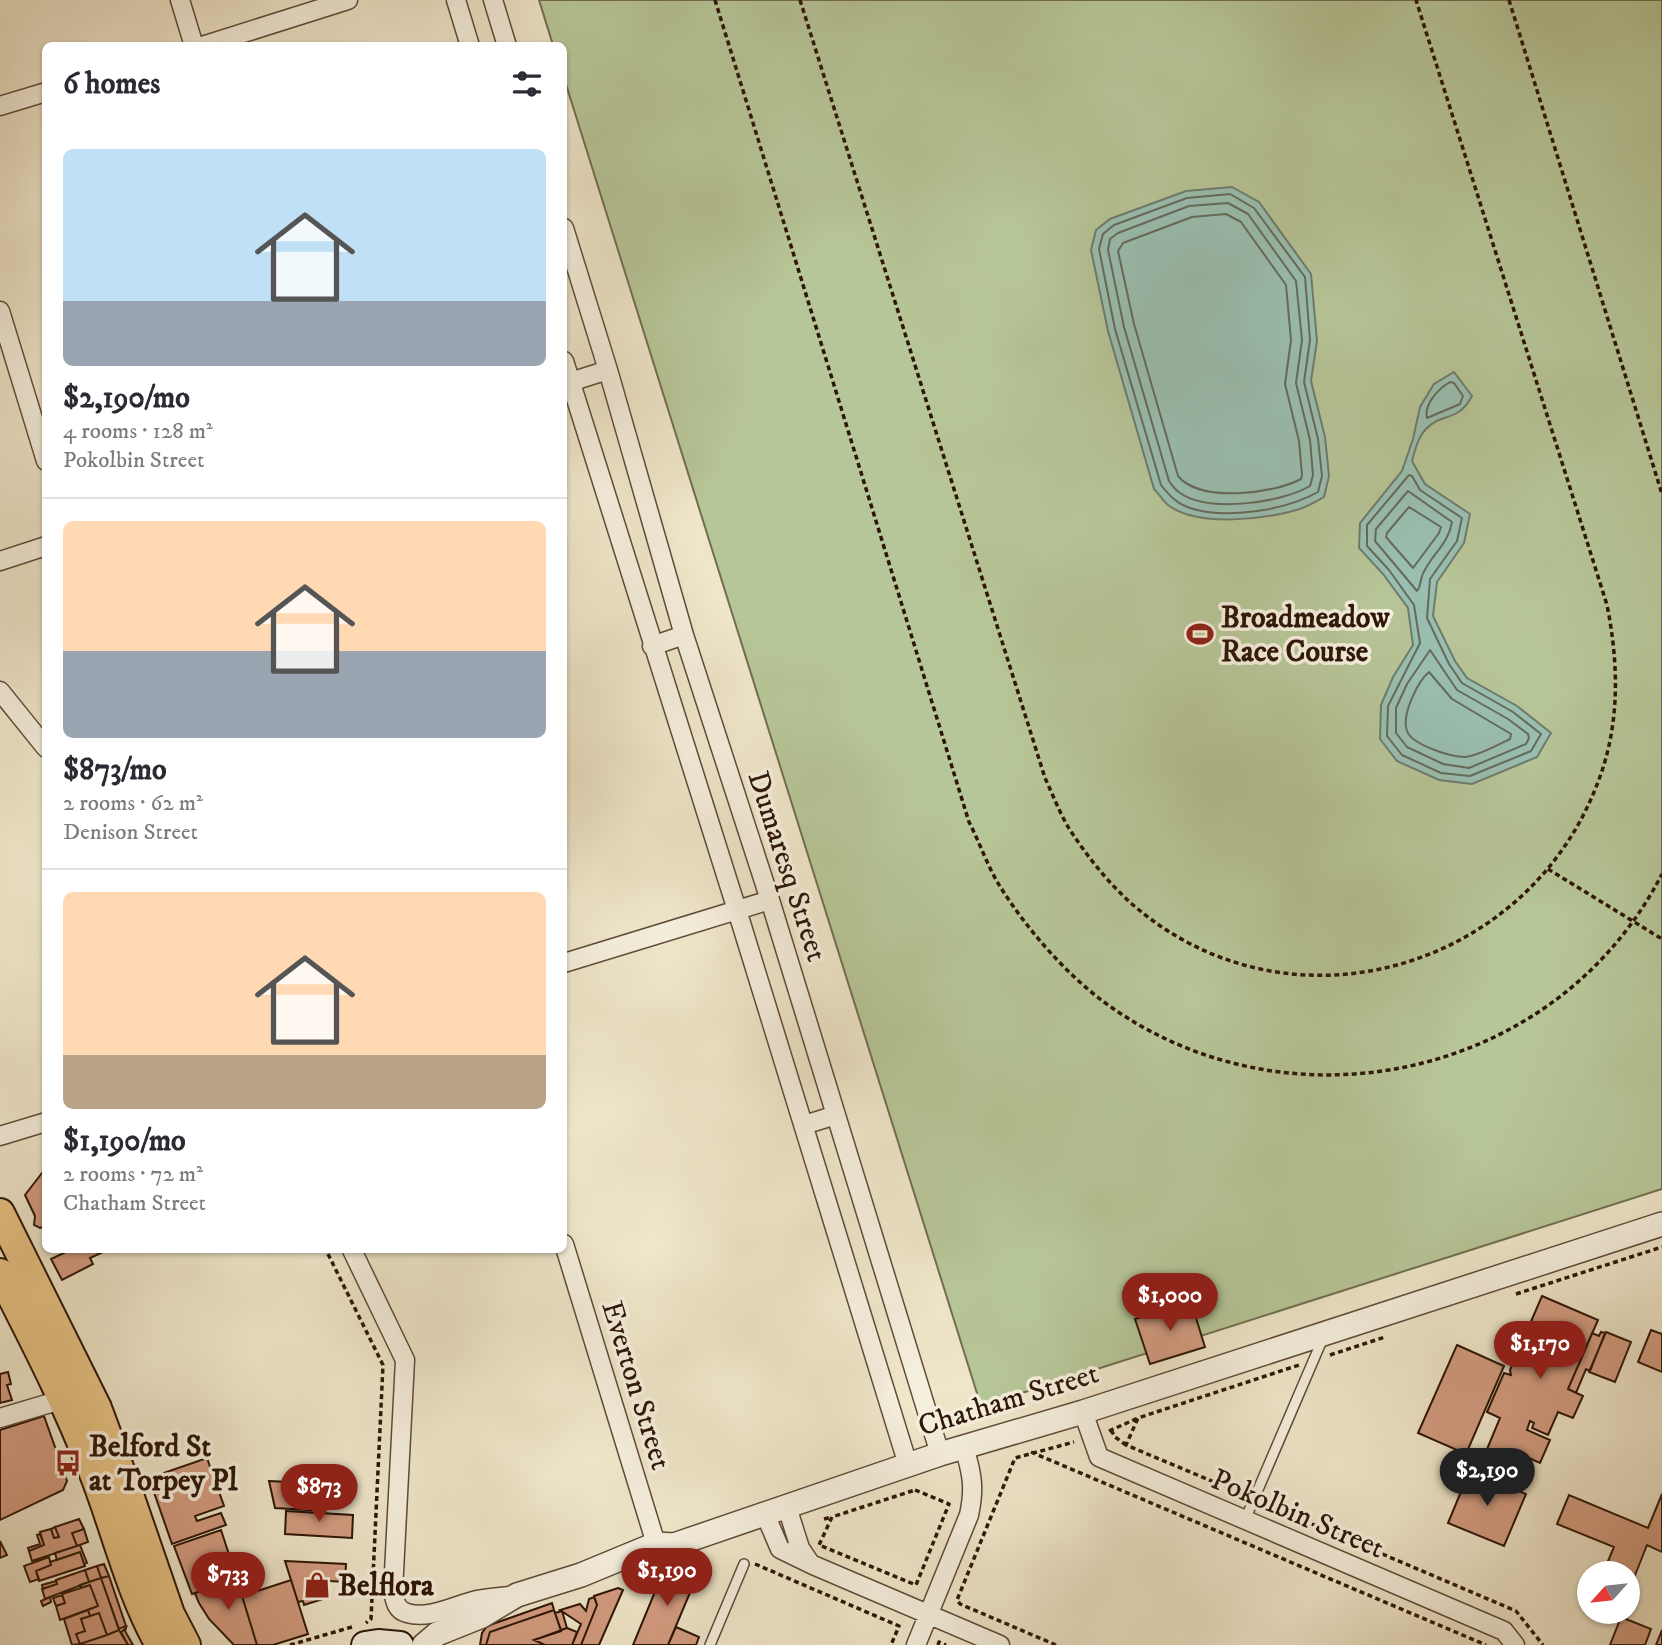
<!DOCTYPE html>
<meta charset="utf-8">
<style>
:root{--surface:#fff;--page:#f7f7f7;--text:#2b2b33;--muted:#7c7c81;--line:#e1e1e2;--accent:#8f2418}
body{margin:0;font-family:"IM FELL DW Pica",serif;background:var(--page);color:var(--text);height:100vh;display:flex;flex-direction:column;font-size:26px;white-space:nowrap}
*{box-sizing:border-box;margin:0}
p{font-size:23px;color:var(--muted)}
.icon{flex:none;width:38px;height:38px;fill:none;stroke:currentColor;stroke-width:2;stroke-linecap:round;stroke-linejoin:round}
.map{position:relative;flex:1;overflow:hidden}
.details{position:absolute;left:42px;top:42px;width:525px;height:1211px;display:flex;flex-direction:column;background:var(--surface);border-radius:10px;box-shadow:0 2px 5px #0004}
.details>*{flex:none}
.needle{width:46px;rotate:243deg}
.fabs{position:absolute;left:1577px;top:1561px;display:grid;gap:14px}
.fabs a{display:grid;place-items:center;width:63px;height:63px;border-radius:50%;background:var(--surface);box-shadow:0 2px 5px #0004;font-size:35px}
.price{position:absolute;translate:-50% -60px;padding:0 16px;border-radius:24px;background:var(--accent);color:#fff;font-size:23px;line-height:46px;filter:drop-shadow(0 2px 4px #0008)}
.price::after{content:'';position:absolute;left:50%;top:42px;width:21px;height:16px;margin-left:-10px;background:inherit;clip-path:polygon(0 0,100% 0,50% 100%)}
.price.current{background:#222;color:#fff}
ul{padding:0;list-style:none}
li{display:grid;align-content:center;gap:14px;height:371px;padding:0 21px}
li+li{border-top:2px solid var(--line)}
li span{display:grid;place-items:center;height:217px;border-radius:10px;color:#555}
li>.icon{margin-inline-start:auto}
span .icon{width:126px;height:126px;fill:#fffc;stroke-width:1}
li b{font-size:30px}
h2{display:flex;justify-content:space-between;align-items:center;height:84px;padding:0 21px;font-size:30px}
.map>svg:first-child{display:block}
.green{fill:#b7c698;stroke:#726e50;stroke-width:2}
.water{fill:#9ac0b2;stroke:#6e7c6e;stroke-width:2}
.lines{fill:none;stroke-linecap:round;stroke-linejoin:round}
.shore{stroke:#646b5c;stroke-width:2}
.building{fill:#d39c81;stroke:#2d1607;stroke-width:2}
.service-casing{stroke:#5e4a38;stroke-width:12}
.minor-casing{stroke:#5e4a38;stroke-width:21}
.tertiary-casing{stroke:#5e4a38;stroke-width:26}
.secondary-casing{stroke:#2d1607;stroke-width:30}
.primary-casing{stroke:#2d1607;stroke-width:32}
.path{stroke:#2d1607;stroke-width:3.5;stroke-dasharray:5 3.5;stroke-linecap:butt}
.service{stroke:#f5efdd;stroke-width:9}
.minor{stroke:#f5efdd;stroke-width:18}
.tertiary{stroke:#f5efdd;stroke-width:23}
.secondary{stroke:#f5efdd;stroke-width:26}
.primary{stroke:#e8c385;stroke-width:28}
.labels{text-anchor:middle;stroke-width:7;stroke-linejoin:round;paint-order:stroke}
.poi-label{font-size:30px;font-weight:bold;fill:#2d1607;stroke:#f5efdd;text-anchor:start}
.street-label{font-size:30px;fill:#2d1607;stroke:#f5efdd}
</style>
<div class="map">
<svg width="1662" height="1645" viewBox="0 0 1662 1645">
<rect width="100%" height="100%" fill="#efe6ca"/>
<filter id="stains"><feTurbulence type="fractalNoise" baseFrequency=".00286" numOctaves="4"/><feColorMatrix values="0 0 0 0 .2 0 0 0 0 .09 0 0 0 0 .02 0 0 0 .5 -.17"/></filter>
<radialGradient id="worn" r=".72"><stop offset=".6" stop-color="#630" stop-opacity="0"/><stop offset="1" stop-color="#630" stop-opacity=".3"/></radialGradient>
<path class="green" d="M539,0h1123v1189l-681,217 -417,-1328v-32l-11,-1z"/>
<path class="water" d="M1232,187l27,15 52,72 6,67 -6,40 14,56 4,39 -5,21c-7,4 -15,9 -24,12 -33,10 -102,19 -132,-4 -5,-4 -9,-11 -14,-16l-46,-158 -17,-81 5,-20 14,-11 76,-28z
M1454,372l18,24c-14,27 -30,16 -46,33 -8,8 -11,21 -14,32l13,23 45,30 -6,29 -27,39 -4,34 22,45 12,17 50,28 34,27 -14,24 -65,27 -33,-4 -42,-19 -17,-22 1,-34 12,-28 20,-32 -5,-37 -25,-34 -24,-26 1,-25 42,-52 11,-32 7,-32 14,-23z"/>
<g class="lines">
<path class="shore" d="M1230,194l24,14 51,69 5,63 -6,42 14,57 4,37 -4,16c-32,18 -92,28 -128,16 -13,-4 -21,-13 -29,-23l-46,-156 -16,-80 4,-15 11,-9 73,-27z
M1228,203l20,11 48,67 6,59 -6,43 14,57 3,35 -3,11c-29,17 -101,27 -130,7 -5,-3 -8,-8 -11,-12l-45,-154 -16,-77 2,-11 8,-6 71,-27z
M1226,214l15,8 45,63 5,55 -6,44 14,57 3,34 -1,4c-28,15 -101,24 -123,-3l-44,-152 -16,-73 5,-8 69,-26z
M1450,382l4,1 9,13 -3,8 -33,14c-3,-14 11,-29 23,-36z
M1409,475l3,1 8,14 42,28 -5,23 -27,38 -3,39 22,46 13,19 51,29 28,22 -10,17 -61,25 -29,-3 -39,-18 -15,-19 1,-30 32,-63 -6,-38 -25,-35 -22,-24v-21z
M1408,491l44,31c-4,24 -22,33 -30,54 -2,6 -1,10 -5,15l-42,-50 1,-12z
M1409,507l32,20 -2,6 -26,35 -27,-31 1,-4z
M1430,650l27,40 51,29 20,15 1,4 -3,6 -57,24 -26,-4 -36,-17 -11,-14v-25l11,-24z
M1429,672l23,27 59,35 -1,5c-12,6 -32,17 -45,18 -14,0 -53,-12 -58,-26 -6,-16 11,-50 22,-59z"/>
</g>
<path class="building" d="M45,1169l1,57 -6,2 -6,-3 1,-9 -10,-21z
M70,1250h32l1,2 -13,6 3,6 -31,16 -11,-21z
M1542,1296l56,24 -30,69 15,7 -10,22 -15,-6 -10,23 -16,-7 2,-5 -4,-2 -3,9 23,10 -10,23 -29,-13 -6,12 -20,-8 15,-36 -13,-6 17,-39 7,2 -1,-5z
M1191,1302l14,45 -55,17 -15,-45z
M1651,1330l11,4v38l-24,-10z
M1601,1332l4,1 -15,38 -4,-2 -10,24 -8,-4 24,-56 7,3z
M1606,1332l25,10 -16,40 -26,-10z
M1457,1345l47,21 -38,88 -48,-21z
M8,1372l3,12 -4,1 5,15 -12,3v-29z
M44,1416l23,65 -4,9 -63,30v-90z
M207,1458l17,48 -29,10 2,5 24,-8 5,12 -54,19 -23,-66z
M1470,1470l56,24 -22,52 -56,-23z
M269,1481l57,3 -2,27 -49,-3z
M1662,1494v58l-15,-7 -19,48v-20h-25l11,-26 -57,-23 12,-29 79,33z
M286,1511l67,4 -1,23 -67,-4z
M79,1519l5,10 -12,4 5,13 -45,15 -3,-10 15,-6 -4,-13 11,-3 3,9 5,-1 -4,-10z
M55,1527l4,10 -5,1 -3,-9z
M84,1529l4,13 -11,4 -5,-13z
M221,1530l16,49 -45,15 -18,-48z
M40,1534l4,11 -15,6 -1,-3 12,-4 -3,-9z
M0,1541l7,14 -7,3z
M80,1545l7,18 -3,1 -4,-12 -23,8 -2,-7z
M80,1552l5,14 -46,15 -3,-10 15,-6 -1,-3z
M49,1557l2,8 -15,6 3,8 -9,3 -6,-16z
M285,1561l61,3 -1,18 -31,-2 5,16 6,-2 1,4 -22,7 -1,-4 -5,1z
M104,1564l5,12 -8,2 -4,-12z
M702,1564l-34,81h-35l28,-68z
M97,1566l4,12 -12,4 -4,-12z
M85,1570l4,12 -44,17 -3,-10 15,-5 -1,-4z
M109,1576l17,50 -7,3 -18,-51z
M101,1578l18,52 -12,5 -8,-22 -9,3 -2,-6 10,-4 -8,-21 -9,3 -1,-3z
M236,1579l6,17 15,49h-23l-25,-26 -10,-16 -4,-10z
M291,1580l17,54 -35,11h-16l-15,-49z
M56,1581l1,3 -14,5 -1,-4z
M90,1585l8,21 -38,14 -4,-14 9,-3 -3,-9z
M618,1588l5,2 -24,55h-18l16,-40 -3,-9z
M62,1595l3,8 -9,3 -3,-8z
M50,1597l1,5 -8,4 -2,-5z
M594,1597l3,8 -16,40h-9l9,-21 -21,-14 20,-6 6,7 3,-12z
M552,1603l2,7 -64,22 -4,13h-6l2,-12 5,-7z
M88,1610l2,6 -9,3 4,12 -9,3 4,10 -8,1 -8,-26z
M554,1610l7,21 -27,9 11,5h-59l4,-13z
M562,1611l5,17 -6,2 -6,-17z
M99,1613l8,22 -27,9 -4,-10 9,-3 -4,-12z
M1621,1617l30,12 -6,16h-35z
M676,1627l23,10 -3,8h-28z
M126,1628l-1,3 8,14h-5l-7,-13z
M567,1628l10,4 -5,13h-27l-11,-5z
M119,1630l9,15h-51l30,-10z
M1662,1630v15h-6z"/>
<g class="lines">
<g class="service-casing">
<path id="service" d="M1245,1520l78,-182
M710,1645l34,-81"/>
</g>
<g class="minor-casing">
<path id="minor" d="M180,0l14,46
M456,0l14,46
M493,0l14,46
M202,46l146,-46
M0,106l46,-14
M564,228l44,142 76,265 86,265 170,554
M0,311l46,150
M564,361l173,549 171,555
M564,384l44,-14
M0,561l46,-15
M652,646l32,-11
M0,691l46,57
M564,963l206,-63
M804,1125l32,-10
M0,1136l46,-14
M564,1244l92,300
M352,1250l53,110 -12,231c2,10 3,19 14,22 22,7 48,-8 70,-13 10,-2 22,-3 33,-4
M1083,1412l16,45 405,174 11,14
M0,1418l64,-19
M787,1507l13,41 10,15
M765,1514l15,35 33,16 187,80
M916,1645l53,-130c6,-27 3,-42 -5,-68"/>
</g>
<g class="tertiary-casing">
<path id="tertiary" d="M424,1645l13,-11 45,-18 35,-21 64,-20 75,-31 18,1 266,-91 143,-42 579,-188"/>
</g>
<g class="secondary-casing">
<path id="secondary" d="M365,1645l13,-2 22,2"/>
</g>
<g class="primary-casing">
<path id="primary" d="M0,1213l97,195 30,81 43,125 16,31
M0,1273c33,65 67,130 93,198 23,58 36,119 67,174"/>
</g>
<path class="path" d="M715,0l254,822c11,21 19,46 32,66 26,41 64,85 103,114 183,135 453,77 558,-128
M800,0l245,778c8,17 15,36 25,52 21,32 47,64 78,87 156,119 382,47 450,-135 22,-57 21,-117 9,-177l-191,-605
M1509,0l153,494
M1548,869l114,70
M328,1254l55,111 -12,254 -5,4
M1516,1294l146,-47
M1330,1355l55,-18
M1111,1430l4,7 11,8
M1109,1431l29,-13
M1031,1452l455,193
M915,1490l34,14 -33,81 -97,-40 13,-28z
M1245,1495l-119,-50 12,-27 161,-53
M1265,1504l251,107 27,34
M824,1519l8,-2
M755,1564l144,62 -8,19
M290,1645l62,-18
M938,1645l1,-3 7,3
M1056,1645l-96,-41 -3,-4 58,-142 59,-16"/>
<use href="#service" class="service"/>
<use href="#minor" class="minor"/>
<use href="#tertiary" class="tertiary"/>
<use href="#secondary" class="secondary"/>
<use href="#primary" class="primary"/>
</g>
<defs>
<g id="stadium-bare" transform="scale(2.1)"><path d="M0-5a6.5 5 0 1 0 0 10a6.5 5 0 1 0 0-10ZM-3.5-1.8h7v3.6h-7Z" fill="#8f2418" stroke="#f5efdd" stroke-width="2.5" paint-order="stroke"/></g>
<g id="bus-bare" transform="scale(2.1)"><path d="M-5-6H5V4H4V6H2V4H-2V6H-4V4H-5ZM-3.5-4V0h7V-4ZM-3.5 1.2v1.5H-2V1.2ZM2 1.2v1.5H3.5V1.2Z" fill="#8f2418" stroke="#f5efdd" stroke-width="2.5" paint-order="stroke"/></g>
<g id="shop-bare" transform="scale(2.1)"><path d="M-5-2.5h2.3a2.7 3.5 0 0 1 5.4 0H5L5.5 6h-11ZM-1.5-2.5h3a1.5 2.3 0 0 0-3 0Z" fill="#8f2418" stroke="#f5efdd" stroke-width="2.5" paint-order="stroke"/></g>
</defs>
<g fill-rule="evenodd">
<use href="#stadium-bare" x="1200" y="634"/>
<use href="#bus-bare" x="68" y="1463"/>
<use href="#shop-bare" x="317" y="1585"/>
</g>
<g class="labels">
<g class="poi-label">
<text x="1221" y="627">Broadmeadow<tspan x="1221" dy="34">Race Course</tspan></text>
<text x="89" y="1456">Belford St<tspan x="89" dy="34">at Torpey Pl</tspan></text>
<text x="338" y="1595">Belflora</text>
</g>
<g class="street-label">
<text transform="translate(788 866) rotate(72)" y="10">Dumaresq Street</text>
<text transform="translate(637 1385) rotate(73)" y="10">Everton Street</text>
<text transform="translate(1008 1399) rotate(-17)" y="10">Chatham Street</text>
<text transform="translate(1298 1513) rotate(23)" y="10">Pokolbin Street</text>
</g>
</g>
<rect width="100%" height="100%" filter="url(#stains)"/>
<rect width="100%" height="100%" fill="url(#worn)"/>
</svg>
<div class="fabs">
<a><svg class="needle" viewBox="-14 -14 28 28"><path d="M0-13l5 13h-10z" fill="#e53935"/><path d="M0 13l5-13h-10z" fill="#7c7c81"/></svg></a>
</div>
<b class="price" style="left:1170px;top:1333px">$1,000</b>
<b class="price" style="left:1540px;top:1381px">$1,170</b>
<b class="price current" style="left:1487px;top:1508px">$2,190</b>
<b class="price" style="left:319px;top:1524px">$873</b>
<b class="price" style="left:667px;top:1608px">$1,190</b>
<b class="price" style="left:228px;top:1612px">$733</b>
<section class="details">
<h2>6 homes<svg class="icon" aria-label="filters" viewBox="0 0 24 24"><path d="M4 7h16M4 17h16"/><circle cx="9" cy="7" r="2"/><circle cx="15" cy="17" r="2"/></svg></h2>
<ul>
<li><span style="background:linear-gradient(#bfe0f5 70%,#9aa5b1 0)"><svg class="icon" aria-label="home" viewBox="0 0 24 24"><path d="M3 11l9-7 9 7M6 9v11h12V9"/></svg></span><div><b>$2,190/mo</b><p>4 rooms · 128 m²</p><p>Pokolbin Street</p></div></li>
<li><span style="background:linear-gradient(#ffd9b3 60%,#9aa5b1 0)"><svg class="icon" aria-label="home" viewBox="0 0 24 24"><path d="M3 11l9-7 9 7M6 9v11h12V9"/></svg></span><div><b>$873/mo</b><p>2 rooms · 62 m²</p><p>Denison Street</p></div></li>
<li><span style="background:linear-gradient(#ffd9b3 75%,#b9a48a 0)"><svg class="icon" aria-label="home" viewBox="0 0 24 24"><path d="M3 11l9-7 9 7M6 9v11h12V9"/></svg></span><div><b>$1,190/mo</b><p>2 rooms · 72 m²</p><p>Chatham Street</p></div></li>
</ul>
</section>
</div>
